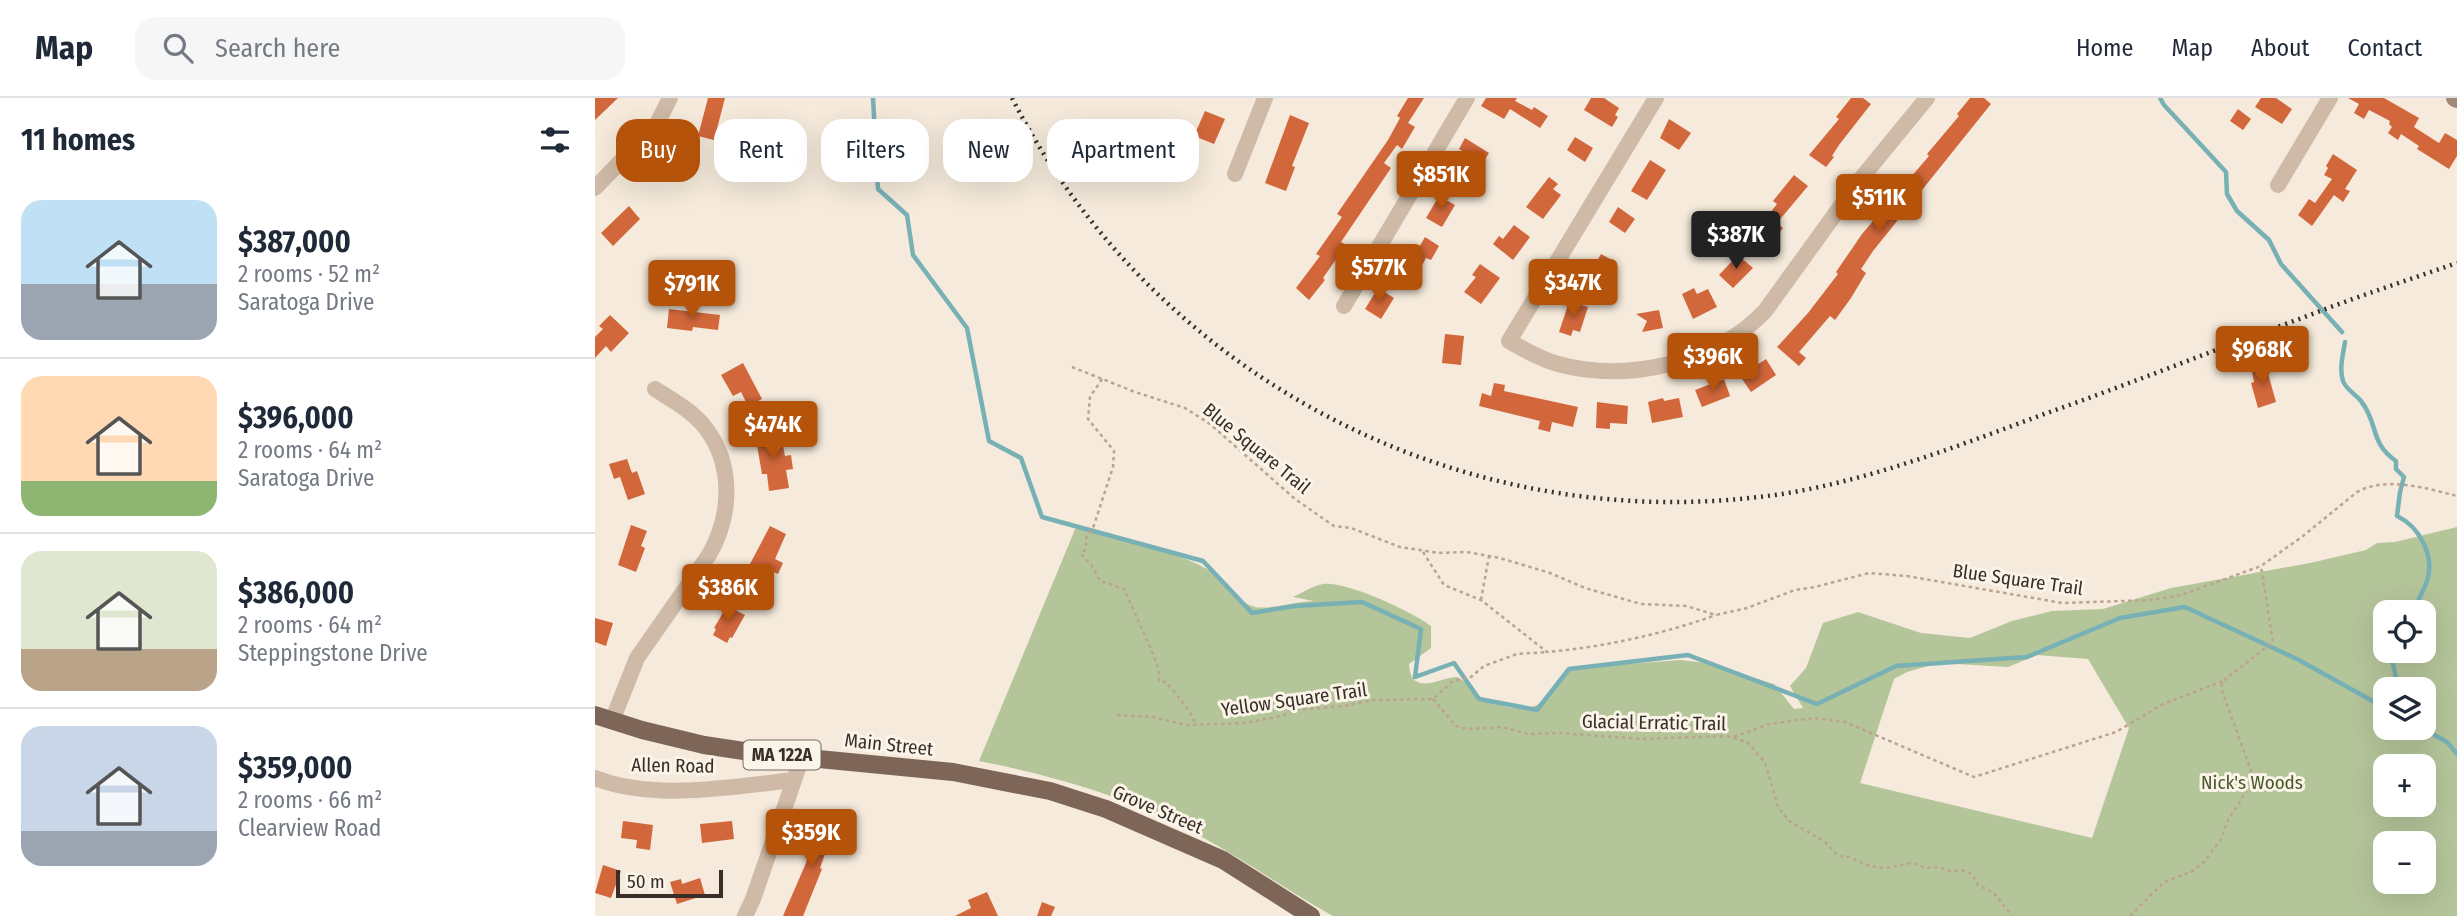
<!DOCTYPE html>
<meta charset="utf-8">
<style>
:root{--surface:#fff;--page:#f6f6f7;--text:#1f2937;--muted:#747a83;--line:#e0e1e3;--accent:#b45309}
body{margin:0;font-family:"Fira Sans Condensed",sans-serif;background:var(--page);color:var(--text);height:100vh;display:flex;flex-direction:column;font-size:26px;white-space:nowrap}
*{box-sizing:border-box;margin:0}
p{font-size:23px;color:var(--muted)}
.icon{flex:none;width:38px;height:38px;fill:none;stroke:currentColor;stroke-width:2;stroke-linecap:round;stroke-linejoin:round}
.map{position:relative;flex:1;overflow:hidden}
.drawer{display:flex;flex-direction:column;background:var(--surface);width:595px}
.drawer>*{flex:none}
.banner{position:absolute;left:21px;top:21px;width:665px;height:63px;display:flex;gap:14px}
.buttons{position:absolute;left:1778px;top:502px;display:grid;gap:14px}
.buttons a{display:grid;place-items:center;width:63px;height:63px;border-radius:14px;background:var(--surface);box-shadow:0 7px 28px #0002;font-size:35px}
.scale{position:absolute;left:21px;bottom:18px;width:107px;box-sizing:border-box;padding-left:7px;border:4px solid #392e28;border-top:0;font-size:19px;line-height:24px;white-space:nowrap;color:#392e28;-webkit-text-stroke:5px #fbf4e9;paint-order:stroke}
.price{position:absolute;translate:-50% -60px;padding:0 16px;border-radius:7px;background:var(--accent);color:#fff;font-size:23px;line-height:46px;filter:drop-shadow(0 2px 4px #0008)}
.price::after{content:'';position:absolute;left:50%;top:42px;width:21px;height:16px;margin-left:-10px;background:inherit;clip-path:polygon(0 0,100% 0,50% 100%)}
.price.active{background:#222;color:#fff}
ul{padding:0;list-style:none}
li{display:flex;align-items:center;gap:21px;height:175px;padding:0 21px}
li+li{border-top:2px solid var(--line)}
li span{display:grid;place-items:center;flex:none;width:196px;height:140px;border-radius:21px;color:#555}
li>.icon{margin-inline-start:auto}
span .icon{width:84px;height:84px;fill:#fffc;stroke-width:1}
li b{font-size:30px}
h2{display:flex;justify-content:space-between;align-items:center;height:84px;padding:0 21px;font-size:30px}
.chip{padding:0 24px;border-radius:21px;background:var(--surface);box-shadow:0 7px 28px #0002;font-size:24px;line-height:63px}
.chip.active{background:var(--accent);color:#fff}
header{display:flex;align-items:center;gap:42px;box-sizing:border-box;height:98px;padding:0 35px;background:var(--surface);border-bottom:2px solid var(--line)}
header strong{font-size:33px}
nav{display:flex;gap:38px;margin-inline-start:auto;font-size:24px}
.search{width:490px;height:63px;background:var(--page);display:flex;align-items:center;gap:18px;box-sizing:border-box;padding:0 24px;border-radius:21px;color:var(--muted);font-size:26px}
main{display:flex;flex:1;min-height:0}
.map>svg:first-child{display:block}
.green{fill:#b5c59a;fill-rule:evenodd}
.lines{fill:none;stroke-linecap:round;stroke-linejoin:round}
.stream{stroke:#77b0b5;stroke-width:4.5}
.building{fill:#d2673c}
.path{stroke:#baa490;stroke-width:2.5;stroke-dasharray:3.5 3.5;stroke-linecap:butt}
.street{stroke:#cebaa6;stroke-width:16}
.secondary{stroke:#a28877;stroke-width:18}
.primary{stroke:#7d6557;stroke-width:18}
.rail{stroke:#392e28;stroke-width:4.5;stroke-dasharray:2 5;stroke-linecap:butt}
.labels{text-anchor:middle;stroke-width:6;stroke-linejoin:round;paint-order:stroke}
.shield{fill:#fbf4e9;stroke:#736962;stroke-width:2}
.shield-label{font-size:18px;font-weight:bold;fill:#392e28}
.street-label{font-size:19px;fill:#392e28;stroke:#fbf4e9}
.park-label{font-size:19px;fill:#465a29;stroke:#fbf4e9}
</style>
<header>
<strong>Map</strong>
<div class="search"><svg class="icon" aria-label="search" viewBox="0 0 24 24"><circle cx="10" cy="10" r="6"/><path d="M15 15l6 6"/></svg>Search here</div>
<nav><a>Home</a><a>Map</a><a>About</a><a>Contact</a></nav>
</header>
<main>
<section class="drawer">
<h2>11 homes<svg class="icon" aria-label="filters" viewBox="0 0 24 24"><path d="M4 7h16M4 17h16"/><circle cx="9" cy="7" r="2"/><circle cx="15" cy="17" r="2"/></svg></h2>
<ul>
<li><span style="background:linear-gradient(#bfe0f5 60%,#9aa5b1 0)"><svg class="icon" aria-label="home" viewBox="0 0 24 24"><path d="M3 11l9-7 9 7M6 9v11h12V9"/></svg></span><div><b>$387,000</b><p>2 rooms · 52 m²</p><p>Saratoga Drive</p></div></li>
<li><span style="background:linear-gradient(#ffd9b3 75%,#8fb573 0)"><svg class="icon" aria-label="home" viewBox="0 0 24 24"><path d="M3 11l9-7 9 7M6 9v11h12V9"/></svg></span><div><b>$396,000</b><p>2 rooms · 64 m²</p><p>Saratoga Drive</p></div></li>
<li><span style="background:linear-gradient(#dfe7d0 70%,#b9a48a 0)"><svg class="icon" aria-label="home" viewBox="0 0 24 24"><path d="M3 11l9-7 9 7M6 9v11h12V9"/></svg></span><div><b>$386,000</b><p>2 rooms · 64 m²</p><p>Steppingstone Drive</p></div></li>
<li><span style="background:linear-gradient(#c9d6e8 75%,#9aa5b1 0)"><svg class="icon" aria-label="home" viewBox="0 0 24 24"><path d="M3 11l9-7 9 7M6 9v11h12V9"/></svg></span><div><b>$359,000</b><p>2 rooms · 66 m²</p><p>Clearview Road</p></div></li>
</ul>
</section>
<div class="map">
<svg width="1862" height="818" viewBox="0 0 1862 818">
<rect width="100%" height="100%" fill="#f5eadb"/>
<path class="green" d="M481,429c45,17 96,20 138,46 15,9 23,30 41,34 14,3 43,-6 59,-6l-21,-4c9,-4 21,-12 30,-13 24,-3 89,28 108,42v22l-22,16c2,34 31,13 48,13 9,4 13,12 21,18 18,12 51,21 68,4 12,-14 9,-23 29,-31l105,-8 27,3 67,21 20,25 9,-1 -13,-22 16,-18 17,-45 35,-11 63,21 49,5 42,-17 40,-10 51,-2 68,-21 139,-25 56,-13 11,-7 18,-1 62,-15v389h-1124c-45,-25 -87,-55 -133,-80 -71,-39 -141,-59 -221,-75zM1829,514v39h-39v-39zM1442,557l51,4 41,69 -37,110 -232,-55 34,-104 13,-7 32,-9 69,4zM1790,592h39v38h-39zM1790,668h39v39h-39zM1790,746h39v38h-39z"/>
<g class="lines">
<path class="stream" d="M278,0l5,91 29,26 6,40 54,73 22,113 32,17 21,59 161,44 49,52 43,-7 67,-4 59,27 -6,48 39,-14 25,36 58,11 32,-41 119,-14 129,49 79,-38 131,-9 93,-39 65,-11 114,53 86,48
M1565,0l4,7 62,67 1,22 10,17 32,29 12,24 61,68
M1750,244c-2,12 -6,27 -2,39 2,7 13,14 18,20 18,23 8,41 35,60v8l8,8 -4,15 -3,24c23,11 38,40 30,65 -4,11 -10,21 -14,31
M1801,553l-4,9 7,30
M1827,630l25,14 10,12"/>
</g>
<path class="building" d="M0,0h23l-23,22z
M113,0h17l-11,42 -16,-4z
M813,0h16l-16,25 -11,-7z
M891,0h31l-2,3 17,9 2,-3 14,9 -8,12 -30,-19 -6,10 -23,-13z
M996,0h13l15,10 -4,7 3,2 -6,10 -28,-17z
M1256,0h12l8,6 -32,41 -7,11 2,1 -8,10 -17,-12 30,-36 -3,-2z
M1375,0h14l7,6 -118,147 -12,18 5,4 -15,25 -16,22 -5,-4 -31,36 7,6 -7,8 -22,-19 31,-34 30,-39 -2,-2 26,-38 67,-78 -2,-2 32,-38 -2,-2z
M1666,0h15l16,11 -10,15 -27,-17z
M1753,0h36l35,20 -5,9 25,16 6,-10 12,7v16l-8,13 -32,-20 2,-3 -18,-12 -3,6 -10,-7 4,-6 -3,-3 1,-3 -21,-11 -5,9 -10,-6 5,-9z
M1643,11l13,10 -8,11 -13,-9z
M610,13l20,8 -11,25 -20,-8z
M695,17l19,8 -17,43 3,1 -9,24 -21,-8z
M805,20l15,9 -13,22 -5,-4 -13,18 7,5 -50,74 5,3 -23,33 2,2 -16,20 -13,-12 24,-32 -4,-2 26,-37 -5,-3 51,-74z
M1074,21l22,14 -12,17 -19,-12z
M980,39l18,11 -8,14 -18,-12z
M870,40l24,15 -13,20 -15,-9 6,-10 -8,-5z
M1738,56l24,16 -12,19 5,2 -7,11 -9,-7 -22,31 -14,-11 11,-16 6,4 17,-24 -8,-4 4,-7 -2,-2z
M1055,62l16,10 -19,30 -16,-9z
M1199,77l14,11 -31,37 6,5 -16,20 -15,-12 25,-32 -4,-3z
M954,79l9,7 -5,5 8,6 -18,24 -17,-12z
M844,98l16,9 -13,22 -16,-9z
M34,108l11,13 -27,27 -12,-13z
M1023,109l17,12 -10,14 -16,-11z
M919,127l16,12 -17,23 -20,-16 6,-8 4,3z
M830,139l14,9 -8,14 -5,-2 -11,20 -3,-1 -1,2 -16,-9 10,-21 11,4z
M1006,156l13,7 -18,30 -15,-8 11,-19 2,2z
M1143,157l15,13 -20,20 -14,-13z
M885,166l20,14 -19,26 -17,-12 12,-15 -4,-2z
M783,190l16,10 -13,21 -16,-10z
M1099,190l3,6 11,-5 9,18 -24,12 -11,-25z
M974,204l19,5 -8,25 -7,-2 -2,6 -12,-4z
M74,211l51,6 -2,15 -25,-3 -1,4 -25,-3z
M1064,212l4,18 -21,4 5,-11 -11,-7z
M15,217l19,18 -18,19 -5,-6 -11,12v-21l8,-8 -4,-3z
M850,236l19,2 -3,29 -19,-2z
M1171,261l10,16 -25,17 -11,-16z
M148,265l19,36 -14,7 -7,-14 -8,4 -12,-21z
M1670,265l11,39 -18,6 -7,-25 3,-1 -3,-16z
M1129,281l6,17 -28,11 -7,-17z
M899,285l11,2 -1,6 74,16 -5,20 -21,-5 -2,10 -12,-3 2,-8 -61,-15 3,-13 9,3z
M1068,300l1,3 15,-3 4,19 -31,6 -4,-21z
M1002,304l31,4 -1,18 -17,-1v6l-14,-1z
M180,333l2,16 6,-1 2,10 6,-1 2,14 -7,1 3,18 -20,3 -2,-17h-5l-7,-40z
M32,361l5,14 5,-2 8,23 -17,6 -8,-23 -6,2 -5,-15z
M36,427l16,6 -6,15 4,2 -9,24 -18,-7z
M175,428l16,8 -11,25 8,4 -5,11 -9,-4 -1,2 -18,-8z
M132,508l18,9 -13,23 -2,-1 -3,6 -14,-8 3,-6 -2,-1z
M0,520l18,5 -7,23 -11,-4z
M224,719l17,6 -16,45 2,1 -19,47h-20l23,-53z
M28,723l30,4 -3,25 -14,-2 1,-8 -16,-2z
M137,723l2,18 -32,4 -2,-19z
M8,767l18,6 -10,27 -16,-5z
M105,780l5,17 -28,9 -7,-22 11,-3 1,5z
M392,794l11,24h-43l16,-8 -3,-8z
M447,804l13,5 -4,9h-14z"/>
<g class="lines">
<path class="path" d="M477,269l63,25 50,16 25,16 85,75 39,27 17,2 49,19 39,6 28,-1 33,6 50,15 35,15 56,16 45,2 30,9 31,-7 48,-18 20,-3 54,-14 38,3 155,27 90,-3 29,-5 80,-29 42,-30 54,-44c29,-16 69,-4 100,4
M507,281l-12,18 -2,22 26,32 -1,16 -20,61 -7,10v11l-5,5 11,12 8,15 24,8 27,60 8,21v11l7,1c10,12 25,29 30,43
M828,454l21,33 37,15 66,52c57,-5 116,-18 169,-37
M886,502l8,-44
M838,601l23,27 11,3 36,-2 25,7 33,-1 80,6 86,-3 20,6 18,20 13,45 11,14 35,20 14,15 11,1 20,9 17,2 25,-5 16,5 11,-1 13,4 11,-1 10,4 6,11 16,8 18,23
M522,617l35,2 35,8 57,-2 38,-7 12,-6 51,-4 27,-6 61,-1 20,-18 18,-4 13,-11 33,-12 30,-2
M1139,639l35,-13 45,-6 31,4 129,55 142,-45 47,-28 60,-23
M1535,818l34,-34 29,-11 11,-9 17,-23 7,-19 13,-20 10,-19v-10l-30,-83 2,-7 50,-39 -12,-76"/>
<path class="street" d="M1061,0l-147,243c16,9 31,18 49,23 69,19 158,-1 207,-53l94,-130 68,-83
M640,76l30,-76
M1683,87l52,-87
M0,90l62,-64 13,-26
M749,208l123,-208
M17,623l25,-63 72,-103c23,-40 25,-92 -5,-129 -13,-16 -32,-26 -49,-37
M0,680c57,23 138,9 198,2
M150,818l8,-17 49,-142"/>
<path class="secondary" d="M1860,0l2,1"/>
<path class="primary" d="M0,617l47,15 62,15 53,8 196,19 97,19 56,18 117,51 88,56"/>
<path class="rail" d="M417,0c145,284 460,445 776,395 89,-15 175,-49 259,-80 85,-30 170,-64 255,-95 51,-20 103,-37 155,-55"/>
</g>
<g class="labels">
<rect class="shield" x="148.5" y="642.5" width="77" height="29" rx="5"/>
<g class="shield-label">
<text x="187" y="663">MA 122A</text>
</g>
<g class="street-label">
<text transform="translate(662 350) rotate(39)" y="7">Blue Square Trail</text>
<text transform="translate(1423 481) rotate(8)" y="7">Blue Square Trail</text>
<text transform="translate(699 601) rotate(-8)" y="7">Yellow Square Trail</text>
<text transform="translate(1059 624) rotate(1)" y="7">Glacial Erratic Trail</text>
<text transform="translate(294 646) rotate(6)" y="7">Main Street</text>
<text transform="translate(78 667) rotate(1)" y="7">Allen Road</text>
<text transform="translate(563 711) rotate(23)" y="7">Grove Street</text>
</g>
<g class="park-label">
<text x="1657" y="691">Nick's Woods</text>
</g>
</g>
</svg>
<div class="buttons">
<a><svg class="icon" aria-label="locate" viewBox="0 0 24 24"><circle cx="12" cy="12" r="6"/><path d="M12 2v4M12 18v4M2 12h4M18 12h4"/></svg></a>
<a><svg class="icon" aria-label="layers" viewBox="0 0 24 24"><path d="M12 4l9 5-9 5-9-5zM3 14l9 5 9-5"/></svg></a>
<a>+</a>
<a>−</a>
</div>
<div class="scale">50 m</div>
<b class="price" style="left:846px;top:113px">$851K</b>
<b class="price" style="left:1284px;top:136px">$511K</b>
<b class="price active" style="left:1141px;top:173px">$387K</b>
<b class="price" style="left:784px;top:206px">$577K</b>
<b class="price" style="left:978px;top:221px">$347K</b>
<b class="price" style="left:97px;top:222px">$791K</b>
<b class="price" style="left:1667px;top:288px">$968K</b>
<b class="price" style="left:1118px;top:295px">$396K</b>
<b class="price" style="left:178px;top:363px">$474K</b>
<b class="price" style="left:133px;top:526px">$386K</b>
<b class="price" style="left:216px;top:771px">$359K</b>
<div class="banner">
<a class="chip active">Buy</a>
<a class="chip">Rent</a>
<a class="chip">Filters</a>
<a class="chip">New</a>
<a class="chip">Apartment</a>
</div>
</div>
</main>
